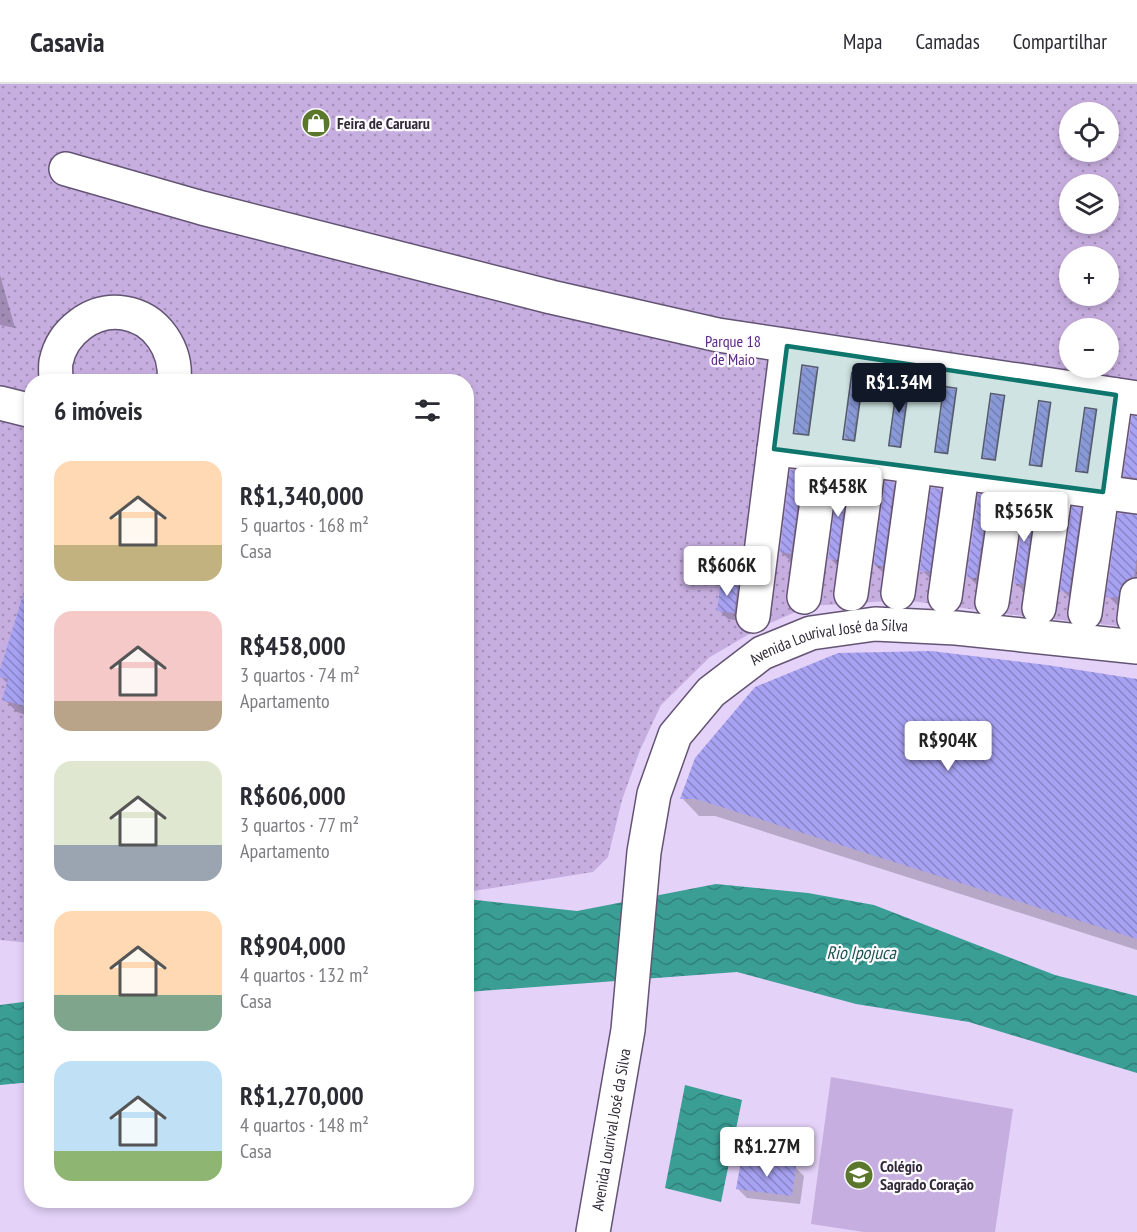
<!DOCTYPE html>
<html lang="pt">
<meta charset="utf-8">
<style>
:root{--surface:#fff;--page:#f2f2f3;--text:#2b2b33;--muted:#7c7c81;--line:#e1e1e2;--accent:#111827}
body{margin:0;font-family:"PT Sans Narrow",sans-serif;background:var(--page);color:var(--text);height:100vh;display:flex;flex-direction:column;font-size:22px;white-space:nowrap}
*{box-sizing:border-box;margin:0}
p{font-size:20px;color:var(--muted)}
.icon{flex:none;width:33px;height:33px;fill:none;stroke:currentColor;stroke-width:2;stroke-linecap:round;stroke-linejoin:round}
.map{position:relative;flex:1;overflow:hidden}
.sheet{position:absolute;left:24px;top:290px;width:450px;height:834px;display:flex;flex-direction:column;background:var(--surface);border-radius:24px;box-shadow:0 3px 9px #0003}
.sheet>*{flex:none}
.buttons{position:absolute;left:1059px;top:18px;display:grid;gap:12px}
.buttons a{display:grid;place-items:center;width:60px;height:60px;border-radius:50%;background:var(--surface);box-shadow:0 3px 9px #0003;font-size:30px}
.price{position:absolute;translate:-50% -51px;padding:0 14px;border-radius:6px;background:#fff;color:#222;font-size:20px;line-height:39px;filter:drop-shadow(0 2px 3px #0008)}
.price::after{content:'';position:absolute;left:50%;top:36px;width:18px;height:14px;margin-left:-9px;background:inherit;clip-path:polygon(0 0,100% 0,50% 100%)}
.price.current{background:var(--accent);color:#fff}
ul{padding:0;list-style:none}
li{display:flex;align-items:center;gap:18px;height:150px;padding:0 30px}
li span{display:grid;place-items:center;flex:none;width:168px;height:120px;border-radius:18px;color:#555}
li>.icon{margin-inline-start:auto}
span .icon{width:72px;height:72px;fill:#fffc;stroke-width:1}
li b{font-size:26px}
h2{display:flex;justify-content:space-between;align-items:center;height:72px;padding:0 30px;font-size:26px}
header{display:flex;align-items:center;gap:36px;box-sizing:border-box;height:84px;padding:0 30px;background:var(--surface);border-bottom:2px solid var(--line)}
header strong{font-size:28px}
nav{display:flex;gap:33px;margin-inline-start:auto;font-size:21px}
.map>svg:first-child{display:block}
.grass{fill:#c7aee0}
.park{fill:url(#park-dots);fill-rule:evenodd}
.water{fill:url(#water-waves)}
.shadow{fill:#0003}
.building{fill:url(#building-back-hatch)}
.lines{fill:none;stroke-linecap:round;stroke-linejoin:round}
.minor-casing{stroke:#645474;stroke-width:36}
.minor{stroke:#fff;stroke-width:33}
.marked{fill:#0f766e;fill-opacity:0.2;stroke:#0f766e;stroke-width:4.5;stroke-linejoin:round}
.labels{text-anchor:middle;stroke-width:4.5;stroke-linejoin:round;paint-order:stroke}
.poi-label{font-size:16px;font-weight:bold;fill:#312a38;stroke:#fdfbff;text-anchor:start}
.park-label{font-size:16px;fill:#5b2882;stroke:#fdfbff}
.street-label{font-size:16px;fill:#312a38;stroke:#fdfbff}
.water-label{font-size:18px;font-style:italic;fill:#1e5550;stroke:#fdfbff}
</style>
<header>
<strong>Casavia</strong>
<nav><a>Mapa</a><a>Camadas</a><a>Compartilhar</a></nav>
</header>
<div class="map">
<svg width="1137" height="1148" viewBox="0 0 1137 1148">
<defs>
<pattern id="park-dots" width="8" height="8" patternUnits="userSpaceOnUse" patternTransform="scale(1.5)"><rect width="8" height="8" fill="#c7aee0"/><path d="M2 2h.1M6 6h.1" fill="none" stroke="#a28eb7" stroke-width="1.8" stroke-linecap="round"/></pattern>
<pattern id="water-waves" width="16" height="10" patternUnits="userSpaceOnUse" patternTransform="scale(1.5)"><rect width="16" height="10" fill="#3a9e95"/><path d="M0 5q4-4 8 0t8 0" fill="none" stroke="#31817b"/></pattern>
<pattern id="building-back-hatch" width="6" height="6" patternUnits="userSpaceOnUse" patternTransform="scale(1.5)"><rect width="6" height="6" fill="#a8a2f3"/><path d="M-1 5l2 2M0 0l6 6M5-1l2 2" fill="none" stroke="#8984c6"/></pattern>
</defs>
<rect width="100%" height="100%" fill="#e4d2f8"/>
<path class="grass" d="M831,993l182,32 -18,123h-131l-53,-8z"/>
<path class="park" d="M0,0h1137v544l-130,-14 -103,-14 -94,6 -47,20 -53,31 -49,48 -21,45 -18,50 -14,57 -15,15 -126,20 -1,-511h-434l-1,562 -31,-3zM1070,28h38v40h-38zM1070,100h38v40h-38zM1070,172h38v40h-38zM1070,244h38v40h-38z"/>
<path class="water" d="M716,800l92,9 66,12 181,70 82,21v77l-168,-51 -113,-18 -119,-32 -270,20v-93l110,12z
M31,917v81l-31,3v-80z
M685,1001l57,15 -21,102 -56,-14z"/>
<path class="shadow" d="M0,191l15,53 -15,-3z
M815,286l9,9 -8,63 -11,-1 -8,-9z
M861,293l9,9 -15,60 -9,-9z
M907,300l9,9 -15,60 -9,-9z
M954,307l9,9 -8,60 -8,-1 -9,-9z
M1002,314l9,9 -9,59 -8,-1 -9,-9z
M1048,321l9,9 -16,58 -8,-9z
M1094,328l9,9 -15,57 -9,-9z
M1137,333v70l-12,-11z
M802,388l13,13 -20,80 -14,-13z
M847,394l14,13 -18,81 -13,-14z
M894,400l13,13 -18,81 -14,-13z
M940,407l14,13 -19,79 -13,-13z
M988,413l13,13 -19,80 -14,-14z
M1034,419l14,14 -19,79 -14,-13z
M1080,426l14,13 -19,80 -13,-13z
M1137,433v74l-18,16 -11,-11z
M738,501l8,9 -3,27 -15,-2 -9,-9z
M32,513v120l-15,-5 -13,-13 4,-15 -8,-8z
M1137,596v270l-422,-134h-16l-17,-18z
M795,1083l9,9 -4,28 -53,-6 -9,-9z"/>
<path class="building" d="M803,283l13,2 -9,65 -12,-2z
M853,290l9,2 -9,63 -8,-1z
M899,297l9,2 -9,63 -9,-2z
M945,304l10,2 -9,62 -10,-1z
M992,311l11,2 -9,61 -11,-1z
M1040,318l9,2 -9,61 -9,-1z
M1086,325l9,2 -9,60 -9,-1z
M1132,332h5v62l-14,-2z
M790,386l12,1 -11,83 -11,-2z
M839,391l9,1 -11,84 -9,-1z
M885,397l9,2 -11,83 -9,-1z
M931,404l10,1 -11,83 -10,-1z
M978,410l11,2 -13,82 -9,-1z
M1026,417l9,1 -12,83 -9,-2z
M1072,423l9,1 -12,84 -9,-1z
M1118,429l19,2v43l-3,19 -5,1 -7,5 -4,15 -12,-1z
M721,497l17,2 -4,30 -17,-2z
M26,501l6,1v122l-30,-8 6,-21 -8,-2v-7z
M931,567l116,14 90,14v260l-441,-140h-16l15,-41 60,-71 83,-34z
M741,1077l55,5 -4,30 -56,-7z"/>
<g class="lines">
<g class="minor-casing">
<g id="minor">
<path d="M66,85l136,39 349,89 167,38 419,63"/>
<path d="M56,297c0,-6 -1,-13 0,-19 6,-30 36,-54 68,-49 33,5 53,37 50,68"/>
<path d="M0,319l32,8"/>
<path d="M774,365l49,5 314,43"/>
<path d="M898,509l31,-226"/>
<path d="M851,510l32,-234"/>
<path d="M804,513l33,-243"/>
<path d="M945,513l31,-223"/>
<path d="M992,518l32,-220"/>
<path d="M1039,524l31,-219"/>
<path d="M1085,529l31,-218"/>
<path d="M753,532l34,-270"/>
<path d="M1134,535l3,-24"/>
<path id="s1" d="M593,1148l35,-202 16,-178 10,-58 21,-59 36,-43 51,-39 49,-20 64,-9 81,4 181,19"/>
</g>
</g>
<use href="#minor" class="minor"/>
</g>
<path class="marked" d="M787,262l329,49 -13,97 -329,-43z"/>
<defs>
<g id="shop-disc" transform="scale(1.5)"><circle r="9.5" fill="#5b772b" stroke="#fdfbff"/><path d="M-5-2.5h2.3a2.7 3.5 0 0 1 5.4 0H5L5.5 6h-11ZM-1.5-2.5h3a1.5 2.3 0 0 0-3 0Z" fill="#fff"/></g>
<g id="school-disc" transform="scale(1.5)"><circle r="9.5" fill="#5b772b" stroke="#fdfbff"/><path d="M0-5L7-2L0 1L-7-2ZM-4 1L0 2.5L4 1V4Q0 6-4 4Z" fill="#fff"/></g>
</defs>
<g fill-rule="evenodd">
<use href="#shop-disc" x="316" y="39"/>
<use href="#school-disc" x="859" y="1091"/>
</g>
<g class="labels">
<g class="poi-label">
<text x="337" y="45">Feira de Caruaru</text>
<text x="880" y="1088">Colégio<tspan x="880" dy="18">Sagrado Coração</tspan></text>
</g>
<g class="park-label">
<text x="733" y="263">Parque 18<tspan x="733" dy="18">de Maio</tspan></text>
</g>
<g class="street-label">
<text dy="6" stroke="none"><textPath href="#s1" startOffset="694">Avenida Lourival José da Silva</textPath></text>
<text dy="6" stroke="none"><textPath href="#s1" startOffset="104">Avenida Lourival José da Silva</textPath></text>
</g>
<g class="water-label">
<text x="861" y="875">Rio Ipojuca</text>
</g>
</g>
</svg>
<div class="buttons">
<a><svg class="icon" aria-label="locate" viewBox="0 0 24 24"><circle cx="12" cy="12" r="6"/><path d="M12 2v4M12 18v4M2 12h4M18 12h4"/></svg></a>
<a><svg class="icon" aria-label="layers" viewBox="0 0 24 24"><path d="M12 4l9 5-9 5-9-5zM3 14l9 5 9-5"/></svg></a>
<a>+</a>
<a>−</a>
</div>
<b class="price current" style="left:899px;top:330px">R$1.34M</b>
<b class="price" style="left:838px;top:434px">R$458K</b>
<b class="price" style="left:1024px;top:459px">R$565K</b>
<b class="price" style="left:727px;top:513px">R$606K</b>
<b class="price" style="left:948px;top:688px">R$904K</b>
<b class="price" style="left:767px;top:1094px">R$1.27M</b>
<section class="sheet">
<h2>6 imóveis<svg class="icon" aria-label="filters" viewBox="0 0 24 24"><path d="M4 7h16M4 17h16"/><circle cx="9" cy="7" r="2"/><circle cx="15" cy="17" r="2"/></svg></h2>
<ul>
<li><span style="background:linear-gradient(#ffd9b3 70%,#c2b280 0)"><svg class="icon" aria-label="home" viewBox="0 0 24 24"><path d="M3 11l9-7 9 7M6 9v11h12V9"/></svg></span><div><b>R$1,340,000</b><p>5 quartos · 168 m²</p><p>Casa</p></div></li>
<li><span style="background:linear-gradient(#f6c9c9 75%,#b9a48a 0)"><svg class="icon" aria-label="home" viewBox="0 0 24 24"><path d="M3 11l9-7 9 7M6 9v11h12V9"/></svg></span><div><b>R$458,000</b><p>3 quartos · 74 m²</p><p>Apartamento</p></div></li>
<li><span style="background:linear-gradient(#dfe7d0 70%,#9aa5b1 0)"><svg class="icon" aria-label="home" viewBox="0 0 24 24"><path d="M3 11l9-7 9 7M6 9v11h12V9"/></svg></span><div><b>R$606,000</b><p>3 quartos · 77 m²</p><p>Apartamento</p></div></li>
<li><span style="background:linear-gradient(#ffd9b3 70%,#7fa58c 0)"><svg class="icon" aria-label="home" viewBox="0 0 24 24"><path d="M3 11l9-7 9 7M6 9v11h12V9"/></svg></span><div><b>R$904,000</b><p>4 quartos · 132 m²</p><p>Casa</p></div></li>
<li><span style="background:linear-gradient(#bfe0f5 75%,#8fb573 0)"><svg class="icon" aria-label="home" viewBox="0 0 24 24"><path d="M3 11l9-7 9 7M6 9v11h12V9"/></svg></span><div><b>R$1,270,000</b><p>4 quartos · 148 m²</p><p>Casa</p></div></li>
</ul>
</section>
</div>
